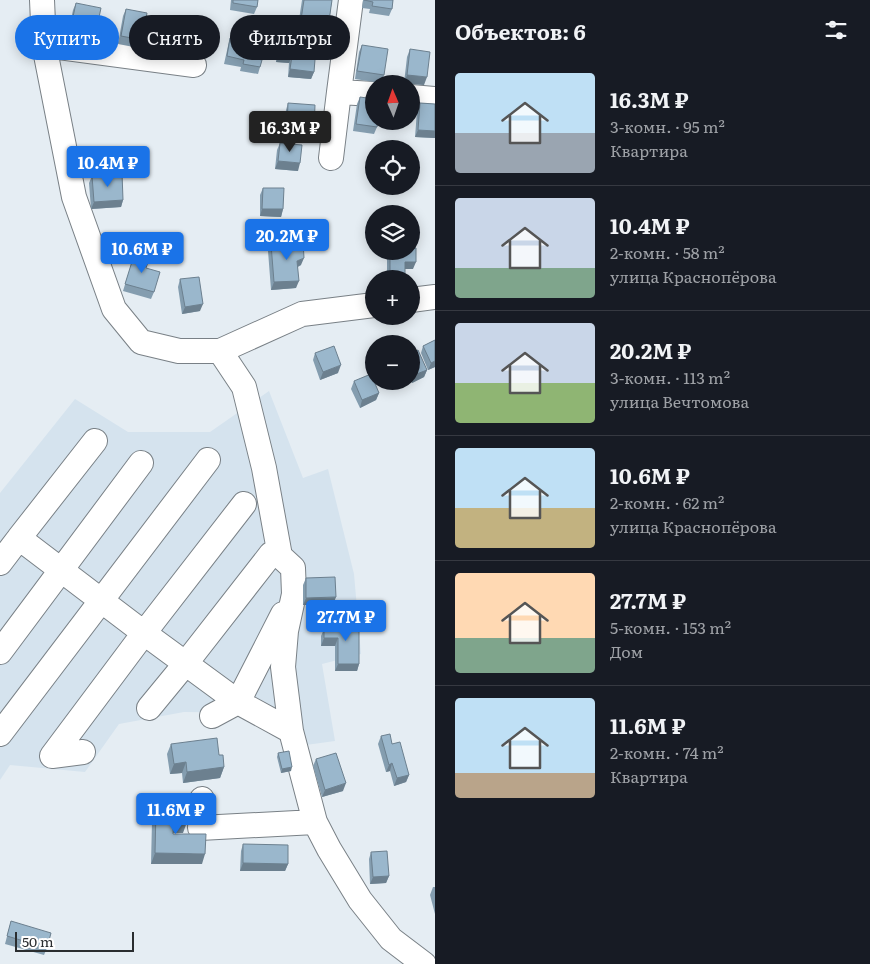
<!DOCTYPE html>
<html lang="ru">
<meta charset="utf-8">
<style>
:root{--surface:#171b24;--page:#242831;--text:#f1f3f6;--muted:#9ea1a6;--line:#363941;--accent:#1a73e8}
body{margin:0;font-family:Literata,serif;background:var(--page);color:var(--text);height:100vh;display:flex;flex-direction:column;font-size:19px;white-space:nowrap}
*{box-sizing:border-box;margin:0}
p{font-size:16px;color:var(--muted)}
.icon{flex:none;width:28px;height:28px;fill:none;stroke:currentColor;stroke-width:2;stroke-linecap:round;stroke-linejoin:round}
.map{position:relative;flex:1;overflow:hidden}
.sheet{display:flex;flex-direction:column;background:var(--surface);width:435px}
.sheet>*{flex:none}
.guide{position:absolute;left:15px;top:15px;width:345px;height:45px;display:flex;gap:10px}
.needle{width:32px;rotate:358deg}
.buttons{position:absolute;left:365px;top:75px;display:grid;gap:10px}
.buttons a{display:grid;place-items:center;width:55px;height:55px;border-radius:50%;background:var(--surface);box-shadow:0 2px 12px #0003;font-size:25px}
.scale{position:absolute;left:15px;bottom:12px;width:119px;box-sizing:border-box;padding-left:5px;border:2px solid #2a2d2f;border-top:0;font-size:14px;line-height:18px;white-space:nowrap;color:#2a2d2f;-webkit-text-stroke:4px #fff;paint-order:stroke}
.price{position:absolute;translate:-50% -42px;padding:0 11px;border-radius:5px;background:var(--accent);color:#fff;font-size:16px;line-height:32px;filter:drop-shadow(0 1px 2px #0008)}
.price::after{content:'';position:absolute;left:50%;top:30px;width:15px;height:11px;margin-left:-8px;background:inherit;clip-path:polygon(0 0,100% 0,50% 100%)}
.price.selected{background:#222;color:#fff}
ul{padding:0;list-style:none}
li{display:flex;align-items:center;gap:15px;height:125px;padding:0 20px}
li+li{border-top:1px solid var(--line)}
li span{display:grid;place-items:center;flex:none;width:140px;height:100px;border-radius:5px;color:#555}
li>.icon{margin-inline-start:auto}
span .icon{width:60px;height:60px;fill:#fffc;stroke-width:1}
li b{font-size:21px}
h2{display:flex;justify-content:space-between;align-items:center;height:60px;padding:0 20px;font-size:21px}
.chip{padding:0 18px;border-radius:22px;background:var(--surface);box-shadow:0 2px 12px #0003;font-size:18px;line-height:45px}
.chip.selected{background:var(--accent);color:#fff}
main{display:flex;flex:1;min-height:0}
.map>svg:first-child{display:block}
.built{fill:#d5e3ee}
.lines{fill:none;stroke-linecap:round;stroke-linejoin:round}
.minor-casing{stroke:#798086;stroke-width:26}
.minor{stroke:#fff;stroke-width:24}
.wall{fill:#849daf}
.shaded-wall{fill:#6c808f}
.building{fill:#9ab7cc;stroke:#6c808f}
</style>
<main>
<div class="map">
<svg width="435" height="964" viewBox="0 0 435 964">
<rect width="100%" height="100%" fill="#e5edf3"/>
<path class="built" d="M269,391l34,87 25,-9 26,105 7,80 -39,10 13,77 -51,7 -7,-35 -93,-1 -65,12 -34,48 -75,-7 -10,15v-287l75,-94 53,33h82z"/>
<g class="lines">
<g class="minor-casing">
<path id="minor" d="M42,0l2,45 30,152 40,112 27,33 38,9h41l82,-37 72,-9
M351,0l-12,92 35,2
M44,45l150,20
M411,97l24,2
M331,158l8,-66
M411,300l24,-3
M220,351l24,36 20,81 16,88 13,12 1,26 -8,37 -3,36 8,64 24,91 14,27 31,51 31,39 33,25
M19,538l76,-97
M0,563l19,-25 125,95 94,69 53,29
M0,652l141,-189
M149,708l37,-45 85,-109 9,2
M212,716l26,-14 45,-88
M0,734l208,-274
M83,752l-31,4 92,-123 100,-129
M202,799l-2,29 115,-6"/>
</g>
<use href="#minor" class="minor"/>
</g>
<path class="wall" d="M231,0h27l-1,7 -3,7 -24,-4z
M302,0h30l-3,21 -3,8 -13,-2 -3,8 -13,-2z
M363,0h30l-1,9 -3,7 -20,-3 1,-4 -8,-1z
M76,3l20,28 -3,8 -25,-5 5,-24z
M126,9l16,31 -3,8 -21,-4 5,-28z
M176,18l15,30 -3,8 -20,-4 5,-27z
M230,38l22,20 8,9 -2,7 -18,-3 1,-4 -17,-3 4,-18z
M280,43l34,29 -3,7 -23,-2 1,-14 -13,-1 1,-11z
M362,45l22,30 -3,8 -26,-4 4,-27z
M410,49l14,36 -20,-2 3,-26z
M360,97l17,30 -3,7 -21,-3 4,-27z
M288,103l26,26 -3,8 -27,-2 2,-25z
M420,103l15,1v34l-20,-1 2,-26z
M280,143l18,28 -23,-2 2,-19z
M92,176l31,24 -2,7 -30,2 -2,-26z
M263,188l20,21 -2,8 -21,-1v-21z
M271,244l30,21 -3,2 -2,21 -25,2 -3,-39z
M389,251h22l2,18h-8l-1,10h-17v-23z
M135,252l11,16 8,24 -3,7 -28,-8z
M180,279l20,32 -18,3 -4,-27z
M435,340v27l-7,3 -7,-17 2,-7z
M315,353l23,20 -18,7 -7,-20z
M411,353l16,17 -3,7 -12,6 -1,-2z
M354,381l25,12 -3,7 -16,8 -9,-19z
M306,578l27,27h-30v-20z
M337,623l22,41 -2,7h-22v-25h-14v-10l3,-7h11z
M381,736l11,8 17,31 -3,7 -12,4 -4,-15 -4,1 -8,-28z
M171,744l48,11 5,12 -4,11 -37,5 -1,-10 -12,1 -3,-20z
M278,753l13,18 -10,2 -4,-16z
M316,759l27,32 -21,6 -9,-31z
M156,810l27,23h-10v1l29,30h-51l1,-43z
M243,844l45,20 -3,7h-45l1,-20z
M371,852l18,24 -3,7 -16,1 -1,-25z
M433,887h2v27l-5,-19z
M11,921l36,27 -3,7 -39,-11z"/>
<path class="shaded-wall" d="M315,19l14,2 -3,8 -14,-3z
M300,26l13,2 -3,7 -13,-2z
M279,55l13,1 -3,7 -13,-1z
M290,69l24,3 -3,7 -23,-2z
M407,75l20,2 -3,8 -20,-2z
M287,127l27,2 -3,8 -27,-2z
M418,130l17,1v7l-20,-1z
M278,161l22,2 -2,8 -23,-2z
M123,200l-2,7 -30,2 3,-7z
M262,209h21l-2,8 -21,-1z
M304,258l-3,7 -7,3 3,-7z
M405,262h11l-3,7h-11z
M390,275h15l-1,4h-15z
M299,281l-3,7 -25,2 3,-8z
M203,304l-3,7 -18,3 3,-7z
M435,361v6l-7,3 3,-7z
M341,365l-3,8 -18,7 3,-8z
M427,370l-3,7 -12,6 2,-8z
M379,393l-3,7 -16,8 2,-8z
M336,597l-3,8h-30l3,-7z
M324,638h14l-3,8h-14z
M338,664h21l-2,7h-22z
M186,762l-4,11 -12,1 4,-10z
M392,763l-2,8 -4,1 3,-7z
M224,767l-4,11 -37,5 4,-11z
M292,767l-1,4 -10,2 1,-4z
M409,775l-3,7 -12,4 3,-8z
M346,783l-3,8 -21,6 3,-7z
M173,822h14l-4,11h-14z
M155,853l50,1 -3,10h-51z
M243,863l45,1 -3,7h-45z
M389,876l-3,7 -16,1 3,-7z"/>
<path class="building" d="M233,0h25l-1,7 -24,-4z
M304,0h28l-3,21 -14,-2 -2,9 -13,-2z
M364,0h29l-1,9 -20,-3 1,-4z
M76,3l25,5 -5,23 -25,-5z
M126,9l21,4 -5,27 -21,-4z
M176,18l20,4 -5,26 -20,-4z
M230,38l25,5 -3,15 10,2 -2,7 -17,-3 1,-4 -17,-4z
M280,43l36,4 -2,25 -24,-3 2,-13 -13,-1z
M362,45l26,4 -4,26 -27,-4z
M410,49l20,3 -3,25 -20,-2z
M360,97l14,2v22h4l-1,6 -21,-3z
M288,103l27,2 -1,24 -27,-2z
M420,103l15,1v27l-17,-1z
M280,143l22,2 -2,18 -22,-2z
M122,173l1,27 -29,2 -2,-26z
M263,188h21l-1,21h-21z
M303,241l1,17 -7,3 2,20 -25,1 -3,-38z
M411,248h5v14h-11v13h-15v-24h21z
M135,252l15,4 -4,12 14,4 -6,20 -29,-8z
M199,277l4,27 -18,3 -5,-28z
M435,340v21l-4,2 -8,-17z
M334,346l7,19 -18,7 -8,-19z
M418,350l9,20 -13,5 -3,-6v-16z
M371,374l8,19 -17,7 -8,-19z
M335,577l1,20 -30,1v-20z
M337,623l22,1v40h-21v-26h-14v-9h13z
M390,734l2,10 8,-2 9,33 -12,3 -5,-15 -3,2 -8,-29z
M217,738l2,17h4l1,12 -37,5 -1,-10 -12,2 -3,-20z
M289,751l3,16 -10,2 -4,-16z
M336,753l10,30 -21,7 -9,-31z
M156,810l32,1 -1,11h-14v12h33l-1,20 -50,-1z
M243,844l45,1v19l-45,-1z
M387,851l2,25 -16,1 -2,-25z
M11,921l40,12 -4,15 -40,-12z"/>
</svg>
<div class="buttons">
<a><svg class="needle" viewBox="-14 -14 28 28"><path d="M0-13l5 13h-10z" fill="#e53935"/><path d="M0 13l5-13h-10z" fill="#9ea1a6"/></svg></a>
<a><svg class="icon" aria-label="locate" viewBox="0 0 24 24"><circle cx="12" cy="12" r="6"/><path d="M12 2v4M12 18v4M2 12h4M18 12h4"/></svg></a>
<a><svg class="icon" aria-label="layers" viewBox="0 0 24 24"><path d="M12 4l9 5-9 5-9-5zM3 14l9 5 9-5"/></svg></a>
<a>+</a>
<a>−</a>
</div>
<div class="scale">50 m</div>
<b class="price selected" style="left:290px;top:153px">16.3M ₽</b>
<b class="price" style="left:108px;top:188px">10.4M ₽</b>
<b class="price" style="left:287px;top:261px">20.2M ₽</b>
<b class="price" style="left:142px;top:274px">10.6M ₽</b>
<b class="price" style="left:346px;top:642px">27.7M ₽</b>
<b class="price" style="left:176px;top:835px">11.6M ₽</b>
<div class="guide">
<a class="chip selected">Купить</a>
<a class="chip">Снять</a>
<a class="chip">Фильтры</a>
</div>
</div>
<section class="sheet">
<h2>Объектов: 6<svg class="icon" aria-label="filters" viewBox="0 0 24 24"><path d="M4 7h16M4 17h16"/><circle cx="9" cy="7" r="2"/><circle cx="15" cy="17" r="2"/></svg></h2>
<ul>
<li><span style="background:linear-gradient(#bfe0f5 60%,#9aa5b1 0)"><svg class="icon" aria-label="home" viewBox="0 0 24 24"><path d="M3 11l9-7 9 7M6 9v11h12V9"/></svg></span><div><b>16.3M ₽</b><p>3-комн. · 95 m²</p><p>Квартира</p></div></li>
<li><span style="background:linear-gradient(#c9d6e8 70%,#7fa58c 0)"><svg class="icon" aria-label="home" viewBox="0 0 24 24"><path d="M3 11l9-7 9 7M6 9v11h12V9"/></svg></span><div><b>10.4M ₽</b><p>2-комн. · 58 m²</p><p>улица Краснопёрова</p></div></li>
<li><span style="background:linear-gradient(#c9d6e8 60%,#8fb573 0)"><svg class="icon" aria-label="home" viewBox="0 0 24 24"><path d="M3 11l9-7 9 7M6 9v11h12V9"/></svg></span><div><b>20.2M ₽</b><p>3-комн. · 113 m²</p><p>улица Вечтомова</p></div></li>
<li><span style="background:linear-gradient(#bfe0f5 60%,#c2b280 0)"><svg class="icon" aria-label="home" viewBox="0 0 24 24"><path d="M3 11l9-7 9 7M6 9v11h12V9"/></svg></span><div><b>10.6M ₽</b><p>2-комн. · 62 m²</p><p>улица Краснопёрова</p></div></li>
<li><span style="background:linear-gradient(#ffd9b3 65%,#7fa58c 0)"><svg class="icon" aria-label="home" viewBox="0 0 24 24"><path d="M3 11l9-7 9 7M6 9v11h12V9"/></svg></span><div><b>27.7M ₽</b><p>5-комн. · 153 m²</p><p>Дом</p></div></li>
<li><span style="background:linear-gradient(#bfe0f5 75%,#b9a48a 0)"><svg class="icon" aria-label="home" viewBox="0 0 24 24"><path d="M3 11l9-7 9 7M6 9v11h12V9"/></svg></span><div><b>11.6M ₽</b><p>2-комн. · 74 m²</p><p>Квартира</p></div></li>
</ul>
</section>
</main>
